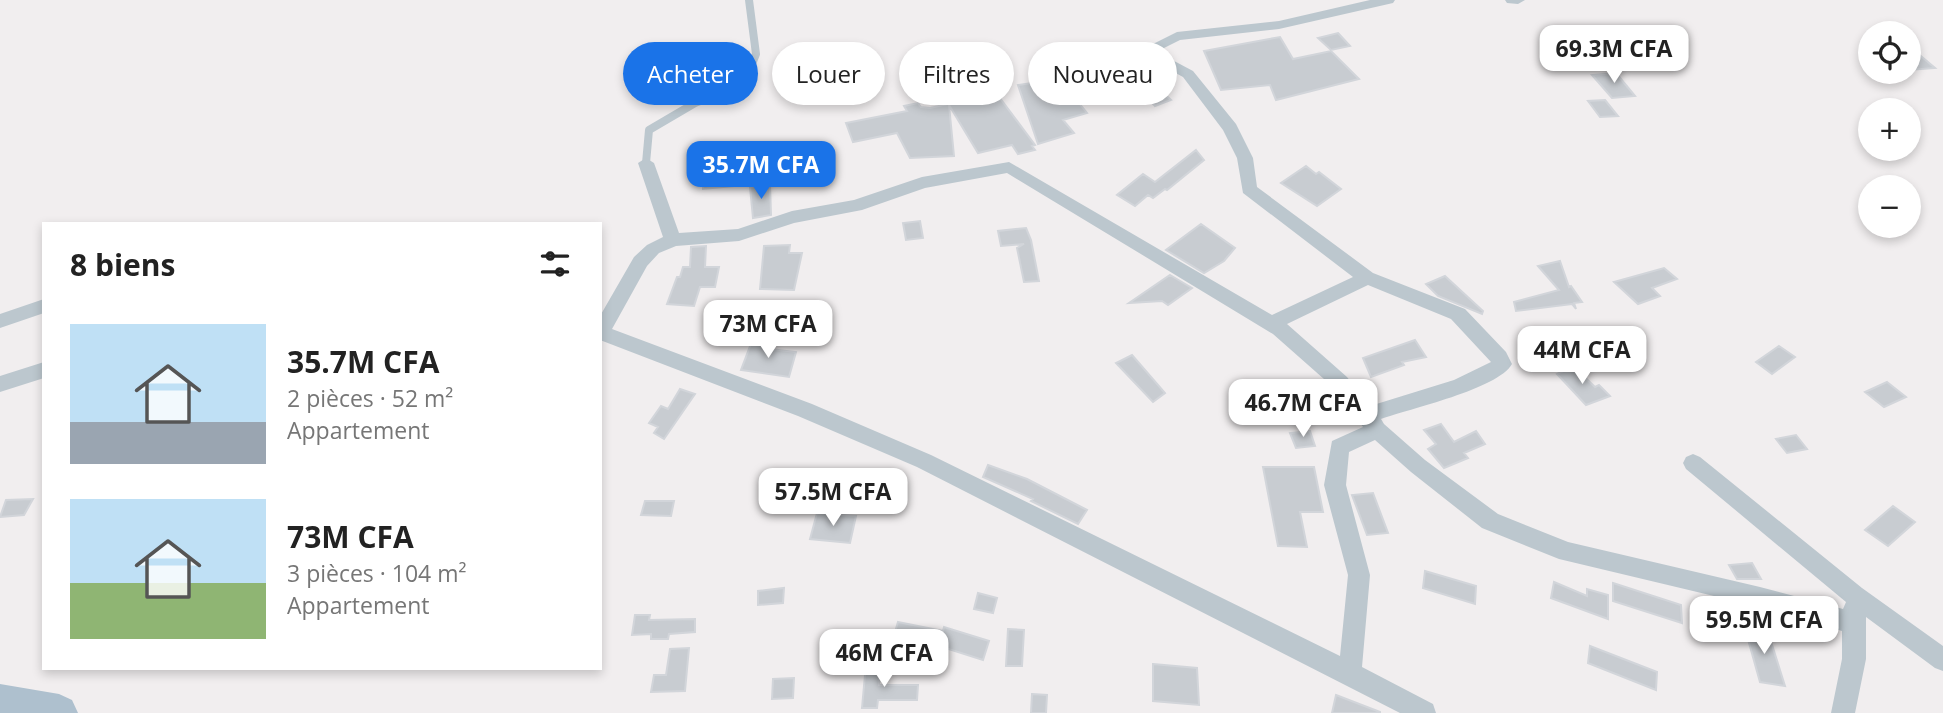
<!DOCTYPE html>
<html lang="fr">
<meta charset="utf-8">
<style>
:root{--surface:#fff;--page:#f2f2f2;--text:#222;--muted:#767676;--accent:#1a73e8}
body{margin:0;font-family:"Open Sans",sans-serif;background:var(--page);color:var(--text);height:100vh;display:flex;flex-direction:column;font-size:26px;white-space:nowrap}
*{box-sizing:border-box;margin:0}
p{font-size:23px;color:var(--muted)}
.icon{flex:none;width:38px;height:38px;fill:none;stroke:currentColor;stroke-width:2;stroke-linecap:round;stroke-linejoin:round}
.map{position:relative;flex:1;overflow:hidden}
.panel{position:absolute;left:42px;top:222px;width:560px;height:448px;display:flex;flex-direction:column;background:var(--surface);border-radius:0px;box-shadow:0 4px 10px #0003}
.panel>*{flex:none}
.banner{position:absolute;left:623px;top:42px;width:665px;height:63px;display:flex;gap:14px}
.fabs{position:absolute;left:1858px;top:21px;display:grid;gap:14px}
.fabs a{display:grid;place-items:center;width:63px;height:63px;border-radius:50%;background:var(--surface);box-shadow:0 4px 10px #0003;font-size:35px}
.price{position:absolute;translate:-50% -60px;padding:0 16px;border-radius:14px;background:#fff;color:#222;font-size:23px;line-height:46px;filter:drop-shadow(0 2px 4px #0008)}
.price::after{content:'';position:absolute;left:50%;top:42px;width:21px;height:16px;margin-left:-10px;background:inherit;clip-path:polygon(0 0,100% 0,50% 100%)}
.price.active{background:var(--accent);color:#fff}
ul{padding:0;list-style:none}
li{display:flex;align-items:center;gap:21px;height:175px;padding:0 28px}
li span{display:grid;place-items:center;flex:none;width:196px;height:140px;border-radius:0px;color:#555}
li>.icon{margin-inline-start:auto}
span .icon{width:84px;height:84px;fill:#fffc;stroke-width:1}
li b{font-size:30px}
h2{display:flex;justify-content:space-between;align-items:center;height:84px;padding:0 28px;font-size:30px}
.pill{padding:0 24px;border-radius:32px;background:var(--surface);box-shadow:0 4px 10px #0003;font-size:24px;line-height:63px}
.pill.active{background:var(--accent);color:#fff}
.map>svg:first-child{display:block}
.building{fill:#c8ccd1;stroke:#d2d5da;stroke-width:2}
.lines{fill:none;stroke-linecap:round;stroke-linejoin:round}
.service{stroke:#bcc7ce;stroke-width:8}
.minor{fill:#bcc7ce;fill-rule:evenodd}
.primary{fill:#aec0ce;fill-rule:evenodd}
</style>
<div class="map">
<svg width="1943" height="713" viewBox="0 0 1943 713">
<rect width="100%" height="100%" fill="#f1eeef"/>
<path class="building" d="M1338,33l12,13 -19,4 -13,-12z
M1280,37l13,22 38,-8 28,28 -83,21 -6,-15 -49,5 -17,-39z
M1909,46l26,22 -26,2z
M1158,67l9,21 -7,2 11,10 -16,6 -15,-16 -61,13 8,10 -24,7 11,13 -36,11 -20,-59 41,-6 -2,-4 33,-6 2,5z
M1616,73l19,23 -23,2 -20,-23z
M991,86l44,59 -3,1 3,4 -17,4 -6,-9 -34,8 -29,-48 5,51 -44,2 -13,-25 -44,9 -7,-19 61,-12 -3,-5 14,-3 3,4 9,1 22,-5 -4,-8z
M1605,100l13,16 -18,1 -12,-16z
M745,142l-1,43 -41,4v-31l20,-3v-11z
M1196,150l8,10 -37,30 -2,-1 -12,9 -5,-3 -13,11 -18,-11 26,-21 12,8z
M1306,166l10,8 3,-2 22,17 -24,17 -36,-23z
M770,184l1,31 -18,3 -3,-31z
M920,221l3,17 -17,2 -3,-17z
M1201,224l34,24 -11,13 -20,12 -38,-23z
M1026,228l5,12 8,41 -15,1 -7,-34 7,-4 -23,2 -3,-15z
M790,245l-1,8h13l-8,37 -34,-1 4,-43z
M706,246l-1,21h14l-4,20h-15l-6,19 -27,-2 10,-27h3l3,-10h7l1,-20z
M1560,261l9,26 2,-1 11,16 -8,1 2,6 -4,-5 -56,7 -2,-9 45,-12 -21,-24z
M1664,268l13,11 -25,9 8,8 -22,8 -24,-22z
M1170,275l22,13 -24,17 -6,-4 -33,2z
M1445,276l38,35 -1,3 -44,-18 -12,-12z
M1415,340l11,17 -24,5 2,3 -33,12 -8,-19z
M752,341l19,4 -1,4 26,3 -7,25 -48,-7z
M1779,346l16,11 -23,17 -16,-12z
M1132,355l33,38 -12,9 -37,-39z
M1573,366l22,21 4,-2 11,11 -24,9 -29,-31z
M1887,382l19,15 -22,10 -19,-15z
M680,389l15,5 -31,45 -10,-6 4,-6 -9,-4 12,-17 7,3z
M1441,424l13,18 22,-11 9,13 -21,9 4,5 -24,10 -16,-19 8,-5 -12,-14z
M1310,431l5,15 -19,2 -6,-15z
M1796,435l11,14 -20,4 -11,-14z
M988,465l39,14 60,31 -9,14 -47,-23 2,-2 -50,-22z
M1263,467h51l9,45h-23l7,35 -29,-1z
M1373,493l15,40 -21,2 -15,-40z
M33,499l-9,16 -24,2 6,-17z
M645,501h29l-3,15 -30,-1z
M1893,506l22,16 -27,24 -23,-16z
M817,513l39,3 -6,27 -40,-4z
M1752,563l9,16h-24l-8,-14z
M1425,571l51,15 -1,18 -52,-16z
M1554,582l33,14v-7l21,6v24l-57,-21z
M1613,583l68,22 1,18 -69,-22z
M784,588l-1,15 -25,2v-14z
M978,593l19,5 -4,15 -19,-4z
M635,615h15l-1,5 46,-1v13l-26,2 -1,5h-17v-5l-19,1z
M898,622l45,9 1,-4 45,14 -6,19 -50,-16 -1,5 -29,-6 2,-8 -10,-3z
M1744,625l23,4 18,57 -25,-4z
M1008,629l16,1 -2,36h-16z
M1590,646l67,26 -1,18 -68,-27z
M689,648l-4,43 -34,1 3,-17h12l4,-26z
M866,664h15l-2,21h39l-1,15h-39l-1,8h-15z
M1153,664l44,4 2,37 -46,-4z
M794,678l-1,20 -21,1 1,-20z
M1032,694l15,1 -1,18h-15z
M1336,695l44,17v1h-48z"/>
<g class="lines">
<path class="service" d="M646,163l3,-33 46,-27 49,-19 12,-30 -7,-54"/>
<path class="minor" d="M1370,0h25l-2,3 -114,26 -99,11 -20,10 1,4 32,17 43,53 17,34 4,29 116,86 92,36 41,43 6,12c-14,25 -103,45 -131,55l3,5 41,36 73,54 70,28 192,45 83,22 3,-7 -160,-133 -3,-6 3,-6 7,-3 7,3 162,131 81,58v25l-8,-3 -69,-51v42l-11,54h-24l11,-54v-28l-82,-24 -201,-48 -77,-31 -71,-56 -36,-32 -26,12 -3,33 24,90 -8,92 71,37 3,9h-36l-483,-246 -119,-51 -198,-76v-24l34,-59 13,-12 16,-8 -25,-74 8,-5 8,5 25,70 59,-4 54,-18 62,-11 68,-23 87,-15 263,153 81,-38 -110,-84 -6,-35 -14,-28 -40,-53 -33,-18 -5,-11 32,-16 102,-11zM1007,173l266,161 60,53 30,40 -31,14 -8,44 24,90 -8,81 -409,-201 -119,-51 -200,-75 35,-63 12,-13 17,-7 63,-5 55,-18 68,-13 63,-22zM1368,285l83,34 40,43 -37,18 -84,26 -23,-29 -60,-53z
M1505,0h20l-7,4 -11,-1z
M44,299v14l-44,15v-14z
M44,362v16l-44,14v-16z"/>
<path class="primary" d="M0,684l59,10 13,6 6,13h-78z"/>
</g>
</svg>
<div class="fabs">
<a><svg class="icon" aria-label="locate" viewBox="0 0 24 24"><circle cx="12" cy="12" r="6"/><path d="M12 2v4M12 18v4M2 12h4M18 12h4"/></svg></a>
<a>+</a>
<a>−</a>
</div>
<b class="price" style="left:1614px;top:85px">69.3M CFA</b>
<b class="price active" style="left:761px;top:201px">35.7M CFA</b>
<b class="price" style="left:768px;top:360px">73M CFA</b>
<b class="price" style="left:1582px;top:386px">44M CFA</b>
<b class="price" style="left:1303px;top:439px">46.7M CFA</b>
<b class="price" style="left:833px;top:528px">57.5M CFA</b>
<b class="price" style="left:1764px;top:656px">59.5M CFA</b>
<b class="price" style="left:884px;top:689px">46M CFA</b>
<div class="banner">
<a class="pill active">Acheter</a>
<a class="pill">Louer</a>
<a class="pill">Filtres</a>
<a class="pill">Nouveau</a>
</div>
<section class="panel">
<h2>8 biens<svg class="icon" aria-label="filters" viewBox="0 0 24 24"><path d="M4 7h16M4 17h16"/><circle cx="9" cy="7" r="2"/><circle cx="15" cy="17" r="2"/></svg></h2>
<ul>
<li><span style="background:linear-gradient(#bfe0f5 70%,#9aa5b1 0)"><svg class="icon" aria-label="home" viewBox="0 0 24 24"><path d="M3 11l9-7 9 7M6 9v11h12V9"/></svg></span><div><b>35.7M CFA</b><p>2 pièces · 52 m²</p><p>Appartement</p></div></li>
<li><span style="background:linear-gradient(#bfe0f5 60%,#8fb573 0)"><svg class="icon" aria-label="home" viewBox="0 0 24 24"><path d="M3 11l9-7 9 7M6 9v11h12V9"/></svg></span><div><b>73M CFA</b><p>3 pièces · 104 m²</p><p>Appartement</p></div></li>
</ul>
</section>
</div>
